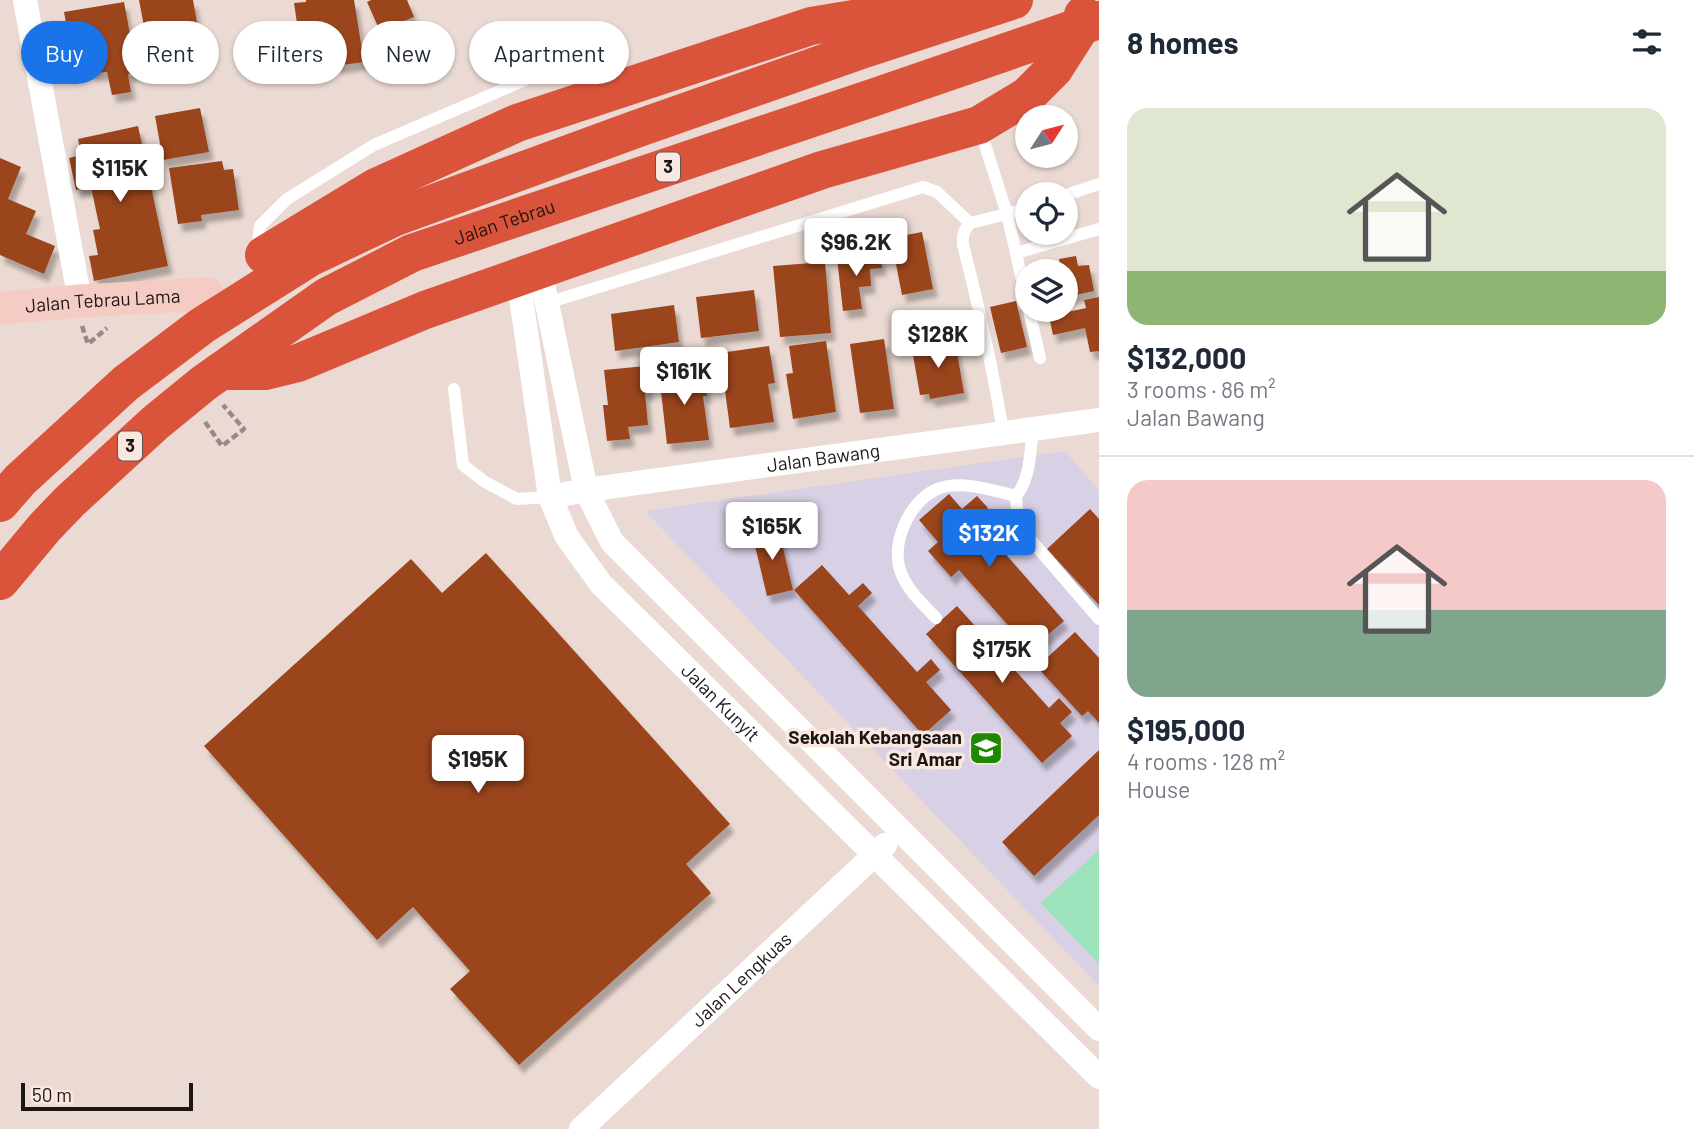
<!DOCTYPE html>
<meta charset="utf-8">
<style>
:root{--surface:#fff;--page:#f6f6f7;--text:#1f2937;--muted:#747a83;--line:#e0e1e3;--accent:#1a73e8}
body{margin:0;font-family:Barlow,sans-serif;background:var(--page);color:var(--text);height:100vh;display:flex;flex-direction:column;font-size:26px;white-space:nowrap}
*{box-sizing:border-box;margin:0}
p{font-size:23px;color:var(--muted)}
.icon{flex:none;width:38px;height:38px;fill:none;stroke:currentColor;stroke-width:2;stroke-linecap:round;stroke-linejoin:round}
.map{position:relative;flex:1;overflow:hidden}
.side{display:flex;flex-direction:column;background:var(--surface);width:595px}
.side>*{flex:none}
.top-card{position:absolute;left:21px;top:21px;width:665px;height:63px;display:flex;gap:14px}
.needle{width:46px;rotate:54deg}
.buttons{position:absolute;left:1015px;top:105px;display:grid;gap:14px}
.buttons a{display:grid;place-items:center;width:63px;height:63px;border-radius:50%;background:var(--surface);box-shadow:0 2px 5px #0004;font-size:35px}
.scale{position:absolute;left:21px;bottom:18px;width:172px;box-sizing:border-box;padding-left:7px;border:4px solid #1b1513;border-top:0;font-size:19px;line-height:24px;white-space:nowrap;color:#1b1513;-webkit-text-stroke:5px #f9e7e0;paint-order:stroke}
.price{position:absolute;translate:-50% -60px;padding:0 16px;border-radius:7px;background:#fff;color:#222;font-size:23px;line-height:46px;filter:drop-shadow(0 2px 4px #0008)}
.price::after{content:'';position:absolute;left:50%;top:42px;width:21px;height:16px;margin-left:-10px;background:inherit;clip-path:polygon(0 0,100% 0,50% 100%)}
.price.current{background:var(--accent);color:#fff}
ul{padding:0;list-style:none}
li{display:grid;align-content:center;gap:14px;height:371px;padding:0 28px}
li+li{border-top:2px solid var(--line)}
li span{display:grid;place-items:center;height:217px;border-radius:21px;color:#555}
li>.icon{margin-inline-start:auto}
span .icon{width:126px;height:126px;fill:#fffc;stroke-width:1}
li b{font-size:30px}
h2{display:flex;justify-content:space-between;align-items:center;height:84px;padding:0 28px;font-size:30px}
.tag{padding:0 24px;border-radius:32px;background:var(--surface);box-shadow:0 2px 5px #0004;font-size:24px;line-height:63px}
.tag.current{background:var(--accent);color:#fff}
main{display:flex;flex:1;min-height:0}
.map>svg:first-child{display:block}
.education{fill:#d8d0e5}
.green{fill:#9ce3bb}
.building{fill:#9b441c;filter:url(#shadow)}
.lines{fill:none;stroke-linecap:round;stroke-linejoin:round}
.path{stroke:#968a85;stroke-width:4.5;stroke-dasharray:7 3.5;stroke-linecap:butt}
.lane{stroke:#fff;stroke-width:12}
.street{stroke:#fff;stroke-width:24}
.secondary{stroke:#f4ccc4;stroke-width:33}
.highway{stroke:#da543b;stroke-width:38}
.labels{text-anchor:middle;stroke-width:7;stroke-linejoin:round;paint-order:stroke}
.shield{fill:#f9e7e0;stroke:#5e5450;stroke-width:2}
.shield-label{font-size:18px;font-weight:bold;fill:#1b1513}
.street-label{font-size:19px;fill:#1b1513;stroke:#f9e7e0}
.poi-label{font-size:19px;font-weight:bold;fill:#1b1513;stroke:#f9e7e0;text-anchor:end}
</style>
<main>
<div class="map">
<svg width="1099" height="1129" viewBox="0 0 1099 1129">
<defs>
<filter id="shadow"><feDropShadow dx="4.5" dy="8" stdDeviation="2" flood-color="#0004"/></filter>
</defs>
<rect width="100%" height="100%" fill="#ebdad3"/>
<path class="education" d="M1065,451l34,40v495l-454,-475z"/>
<path class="green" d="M1099,850v114l-58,-61z"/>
<path class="building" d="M139,0h54l5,28 -52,9z
M306,0h48l10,62 -29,4 -2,-13 -31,4 -8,-54 12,-1z
M371,0h36l7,17 -34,14 -13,-29z
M124,2l13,70 -9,2 3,18 -19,3 -5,-23 -17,2 -4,-21 -14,3 -8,-44z
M200,108l9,44 -46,8 -8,-44z
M138,126l30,140 -74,15 -5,-25 9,-1 -5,-25 7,-1 -9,-42 -15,3 -7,-32 12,-3 -3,-16z
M0,158l21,9 -13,32 28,12 -10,23 29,12 -11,28 -44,-19z
M222,161l2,9 9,-1 6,41 -38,5 1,6 -24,3 -9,-56z
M922,232l11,57 -31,6 -11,-57z
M880,254l2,14 -12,1 1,17 -12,1 3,22 -19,2 -6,-53z
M1076,256l2,10 11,-1 5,26 -28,6v-26h-5l-2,-12z
M825,262l6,71 -51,4 -7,-71z
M754,290l5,41 -58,7 -5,-41z
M1099,297v54l-9,1 -5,-24 -32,7 -4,-19 37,-8 -2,-8z
M1016,301l11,46 -26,6 -11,-46z
M674,305l5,37 -64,9 -4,-37z
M884,339l10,70 -34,4 -10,-69z
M826,341l10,71 -43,7 -7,-45 7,-1 -4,-27z
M955,341l9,52 -34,6 -1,-5 -9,1 -8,-46z
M769,346l6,37 -7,1 6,38 -44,6 -10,-75z
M646,366l3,27h-4l3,32 -20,2 2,12 -23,2 -4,-36h5l-4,-35z
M698,369l1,10h6l2,17h-4l6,44 -42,4 -8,-70z
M949,494l13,15 15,-13 11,12 -13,11 89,102 -34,29 -71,-80 -8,7 -23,-26 10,-9 -19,-22z
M1090,509l9,10v86l-52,-56z
M778,527l15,63 -26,6 -15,-63z
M486,553l244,271 -44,40 25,29 -192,172 -69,-76 20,-18 -57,-64 -36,33 -173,-194 207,-187 31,34z
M822,565l27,30 14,-12 9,10 -14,13 59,66 14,-13 9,11 -14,12 25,28 -28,25 -129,-145z
M957,606l92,102 10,-10 13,14 -12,11 12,13 -30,27 -116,-129z
M1075,632l24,26v65l-11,-12 -6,5 -45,-49z
M1099,750v65l-65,61 -32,-34z"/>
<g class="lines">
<path class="path" d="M82,326l6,18 19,-16
M205,422l17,24 22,-17 -21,-24"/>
<path class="lane" d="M980,129l27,85 20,-6
M1066,195l33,-11
M257,253l3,-27 27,-27 87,-54 151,-65
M1016,253l11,49
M547,303l376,-116 14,5 33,31
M1029,310l11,48
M454,389l9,76 22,17 32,17 33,-2
M1033,428c-3,23 -2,50 -17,68l2,29 81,94
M1003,432c-10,-63 -24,-125 -40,-187 -1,-10 1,-15 7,-22l37,-9 9,39 83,-24
M936,618c-12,-13 -27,-26 -34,-43 -13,-28 6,-72 33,-85 25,-11 56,0 81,6"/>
<g class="street">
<path d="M25,0l55,301"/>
<path d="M540,270l46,220 26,52 487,487"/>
<path id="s1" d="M518,277l32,220 17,40 34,47 498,493"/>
<path id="s2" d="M550,497l36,-7 513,-70"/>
<path id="s3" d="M581,1129l304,-284"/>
</g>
<path class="secondary" id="s4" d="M0,308l80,-7 127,-7"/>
<g class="highway">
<path d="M264,255l112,-68 141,-64 294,-97 126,-21"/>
<path d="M221,371h44l33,-8 127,-53 397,-140 157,-45 48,-29 27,-27 23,-36 6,-18"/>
<path d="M0,503l20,-23 106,-97 77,-58 108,-68 82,-39 246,-90 222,-78 153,-50"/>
<path id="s5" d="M0,581l45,-54 24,-25 86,-79 49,-40 122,-86 86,-44 463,-156 224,-77"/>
</g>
</g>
<defs>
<g id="school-square" transform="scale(1.75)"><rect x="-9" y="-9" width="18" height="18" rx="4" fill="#1e8800" stroke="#f9e7e0"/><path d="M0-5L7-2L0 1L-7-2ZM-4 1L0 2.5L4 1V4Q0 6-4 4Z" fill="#fff"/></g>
</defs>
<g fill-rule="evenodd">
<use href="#school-square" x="986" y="748"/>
</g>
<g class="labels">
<g class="shield">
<rect x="656" y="152.5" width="24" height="29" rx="5"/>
<rect x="118" y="431.5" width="24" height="29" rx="5"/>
</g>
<g class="shield-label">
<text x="668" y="173">3</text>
<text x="130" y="452">3</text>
</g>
<g class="street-label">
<text dy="7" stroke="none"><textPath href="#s5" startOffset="628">Jalan Tebrau</textPath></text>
<text dy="7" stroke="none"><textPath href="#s4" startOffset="103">Jalan Tebrau Lama</textPath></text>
<text dy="7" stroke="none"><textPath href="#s2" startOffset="276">Jalan Bawang</textPath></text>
<text dy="7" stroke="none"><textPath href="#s1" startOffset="492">Jalan Kunyit</textPath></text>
<text dy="7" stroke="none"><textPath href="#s3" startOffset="219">Jalan Lengkuas</textPath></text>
</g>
<g class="poi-label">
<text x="962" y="744">Sekolah Kebangsaan<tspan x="962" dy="22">Sri Amar</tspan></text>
</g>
</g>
</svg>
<div class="buttons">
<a><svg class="needle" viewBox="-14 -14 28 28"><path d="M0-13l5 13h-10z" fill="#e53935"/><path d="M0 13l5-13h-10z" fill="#747a83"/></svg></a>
<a><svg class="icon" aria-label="locate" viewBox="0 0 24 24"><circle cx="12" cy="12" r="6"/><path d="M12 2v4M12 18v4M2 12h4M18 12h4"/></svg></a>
<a><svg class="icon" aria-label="layers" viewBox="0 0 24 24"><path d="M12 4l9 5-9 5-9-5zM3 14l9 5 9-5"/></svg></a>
</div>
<div class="scale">50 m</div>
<b class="price" style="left:120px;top:204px">$115K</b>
<b class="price" style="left:856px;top:278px">$96.2K</b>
<b class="price" style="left:938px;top:370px">$128K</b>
<b class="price" style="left:684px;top:407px">$161K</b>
<b class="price" style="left:772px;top:562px">$165K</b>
<b class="price current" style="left:989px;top:569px">$132K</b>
<b class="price" style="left:1002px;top:685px">$175K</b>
<b class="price" style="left:478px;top:795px">$195K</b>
<div class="top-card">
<a class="tag current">Buy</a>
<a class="tag">Rent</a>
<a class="tag">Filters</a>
<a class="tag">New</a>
<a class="tag">Apartment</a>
</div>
</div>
<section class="side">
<h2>8 homes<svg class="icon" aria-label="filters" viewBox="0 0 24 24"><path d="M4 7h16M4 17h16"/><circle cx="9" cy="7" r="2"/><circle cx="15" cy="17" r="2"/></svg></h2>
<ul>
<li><span style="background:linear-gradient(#dfe7d0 75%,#8fb573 0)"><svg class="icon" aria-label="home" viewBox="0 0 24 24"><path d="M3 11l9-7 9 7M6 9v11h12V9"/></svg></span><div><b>$132,000</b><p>3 rooms · 86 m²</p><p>Jalan Bawang</p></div></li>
<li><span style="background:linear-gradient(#f6c9c9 60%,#7fa58c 0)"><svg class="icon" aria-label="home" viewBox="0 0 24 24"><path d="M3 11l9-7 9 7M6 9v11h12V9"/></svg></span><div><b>$195,000</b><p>4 rooms · 128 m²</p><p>House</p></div></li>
</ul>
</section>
</main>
